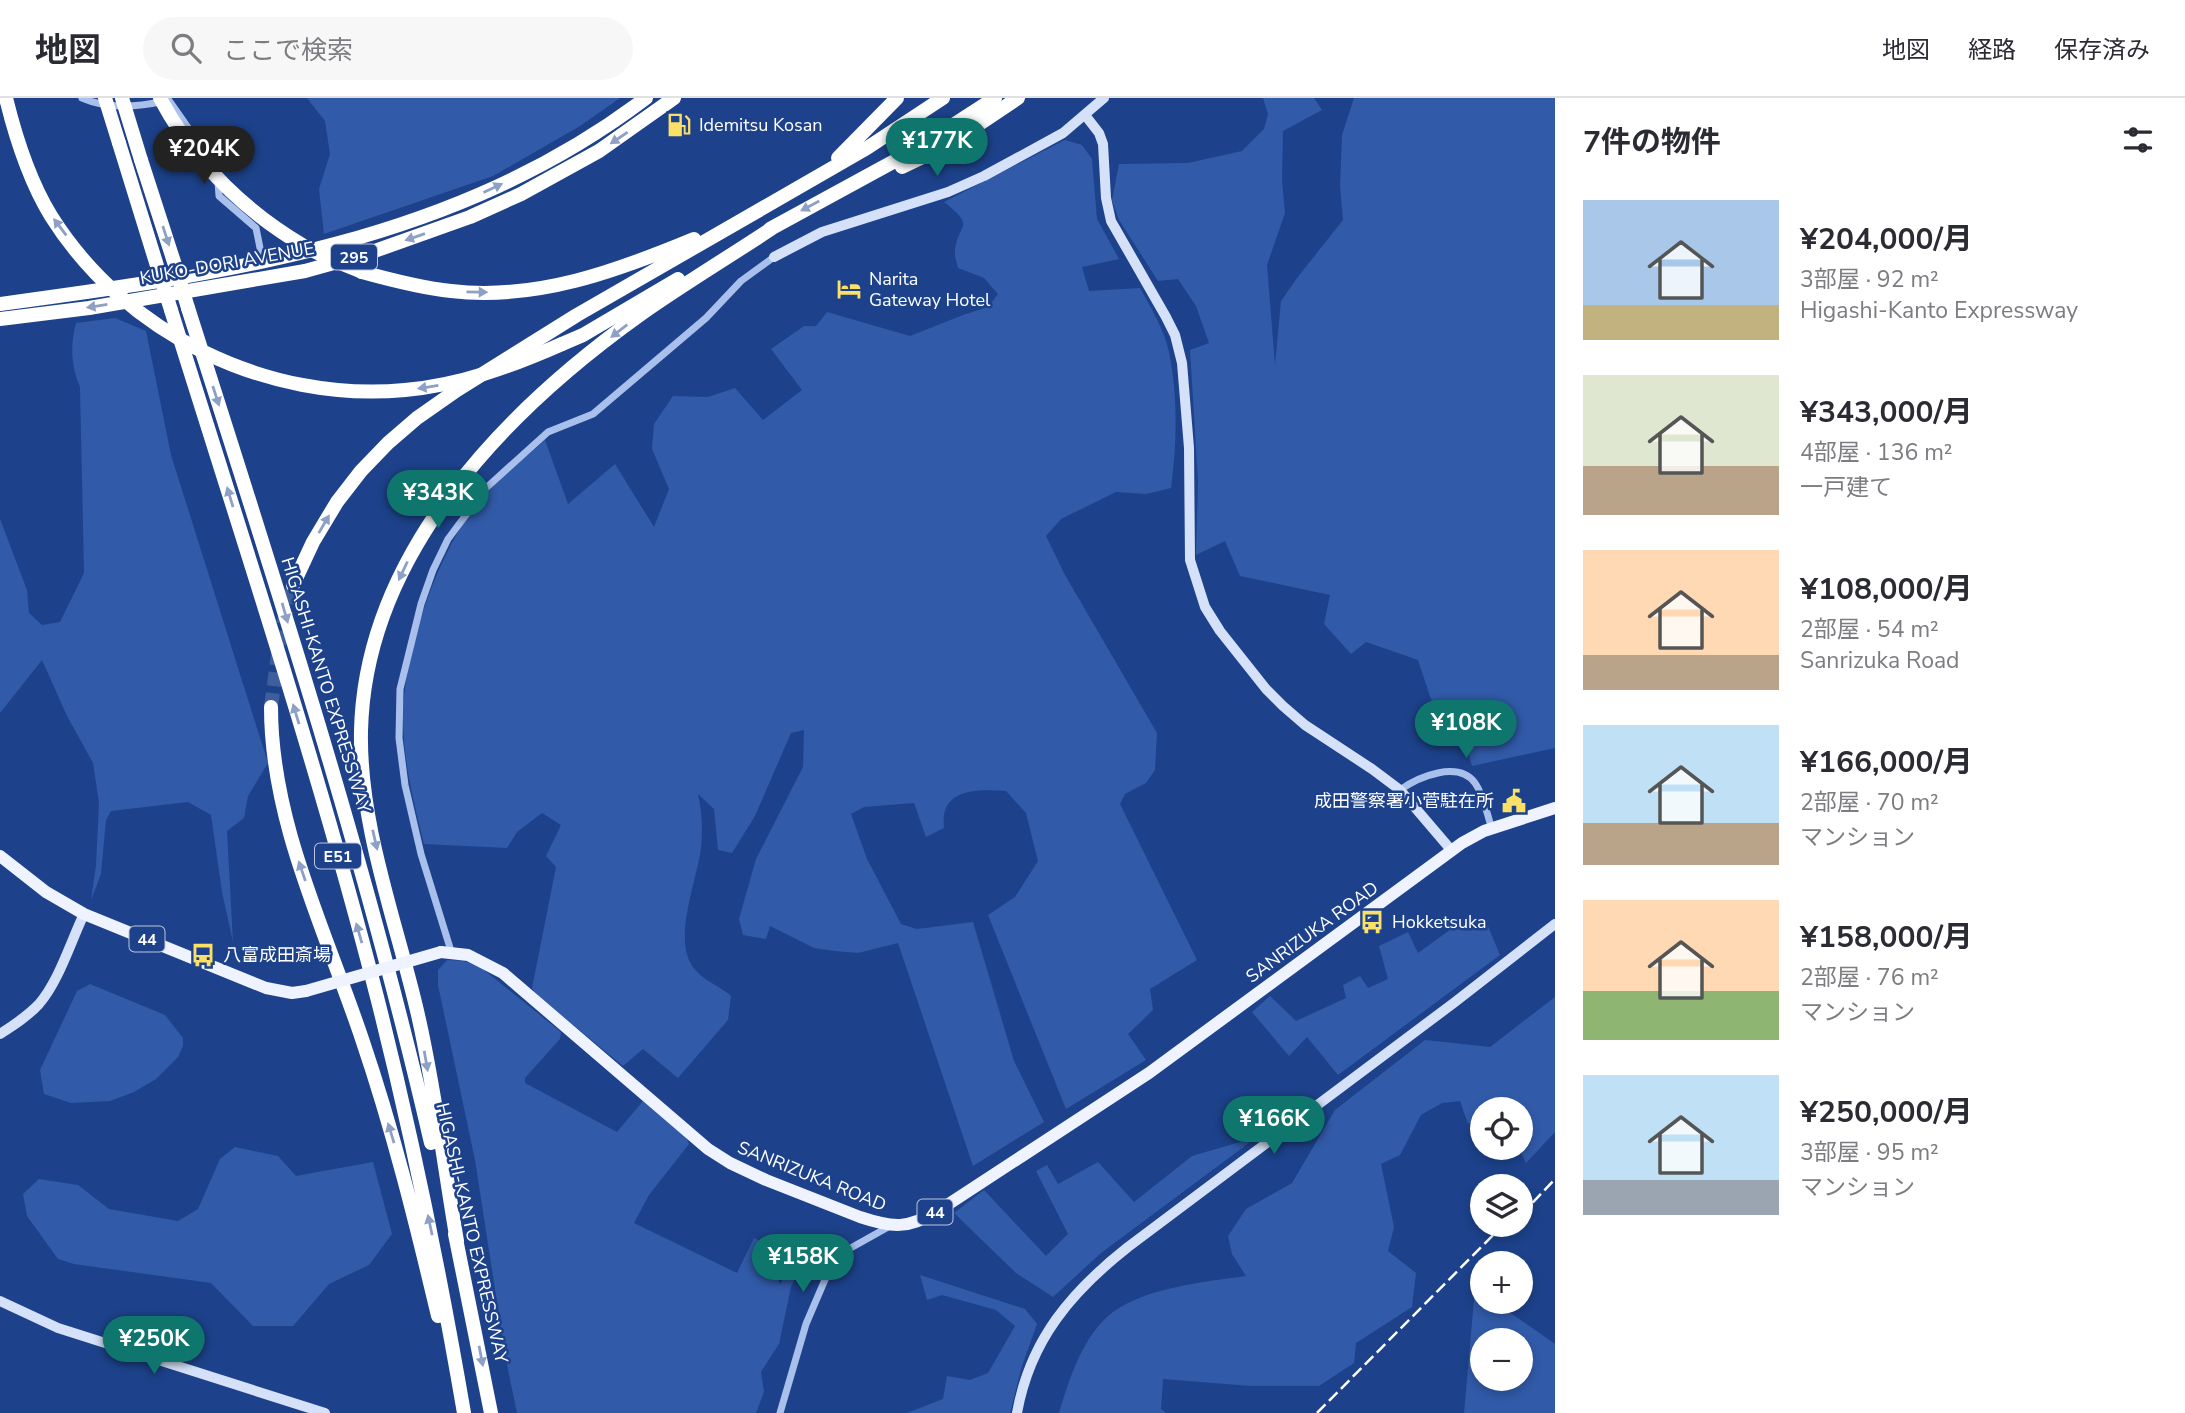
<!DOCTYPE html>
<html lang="ja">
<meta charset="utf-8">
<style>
:root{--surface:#fff;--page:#f7f7f7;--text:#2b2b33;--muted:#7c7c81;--line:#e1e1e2;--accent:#0f766e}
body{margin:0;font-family:"Nunito Sans","Noto Sans JP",sans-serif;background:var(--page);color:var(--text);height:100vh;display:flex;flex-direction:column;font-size:26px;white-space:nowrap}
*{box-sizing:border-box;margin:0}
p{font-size:23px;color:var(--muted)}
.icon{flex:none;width:38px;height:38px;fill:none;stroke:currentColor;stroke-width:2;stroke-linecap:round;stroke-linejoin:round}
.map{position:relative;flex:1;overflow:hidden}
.details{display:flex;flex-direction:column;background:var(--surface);width:630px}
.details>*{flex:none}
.buttons{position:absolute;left:1470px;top:999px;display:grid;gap:14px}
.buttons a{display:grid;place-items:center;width:63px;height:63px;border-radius:50%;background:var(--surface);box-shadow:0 4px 10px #0003;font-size:35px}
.price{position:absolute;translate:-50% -60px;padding:0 16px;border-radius:24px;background:var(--accent);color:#fff;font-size:23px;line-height:46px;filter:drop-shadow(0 2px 4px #0008)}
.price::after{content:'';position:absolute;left:50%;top:42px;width:21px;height:16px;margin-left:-10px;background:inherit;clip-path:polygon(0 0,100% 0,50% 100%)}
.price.on{background:#222;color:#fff}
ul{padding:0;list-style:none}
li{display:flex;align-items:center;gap:21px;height:175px;padding:0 28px}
li span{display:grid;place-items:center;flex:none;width:196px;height:140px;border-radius:0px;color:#555}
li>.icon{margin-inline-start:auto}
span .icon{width:84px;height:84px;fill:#fffc;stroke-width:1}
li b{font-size:30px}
h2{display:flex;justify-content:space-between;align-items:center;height:84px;padding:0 28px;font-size:30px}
header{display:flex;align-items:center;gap:42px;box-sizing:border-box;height:98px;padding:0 35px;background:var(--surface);border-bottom:2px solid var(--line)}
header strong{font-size:33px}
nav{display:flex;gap:38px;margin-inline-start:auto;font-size:24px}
.search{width:490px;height:63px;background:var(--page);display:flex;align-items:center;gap:18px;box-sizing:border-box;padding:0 24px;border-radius:38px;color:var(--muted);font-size:26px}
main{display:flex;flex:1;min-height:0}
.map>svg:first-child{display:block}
.green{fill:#315aa8;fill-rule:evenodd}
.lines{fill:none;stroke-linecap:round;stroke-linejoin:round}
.highway-tunnel{stroke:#3f5e9c;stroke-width:14;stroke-dasharray:14 7;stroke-linecap:butt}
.street{stroke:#a9c0ec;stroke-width:7}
.secondary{stroke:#d5e1f9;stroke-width:10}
.primary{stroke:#eef3ff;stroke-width:12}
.highway{stroke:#fff;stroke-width:14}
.rail{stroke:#fff;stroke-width:2.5;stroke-dasharray:12 5;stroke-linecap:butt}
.primary-bridge{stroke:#eef3ff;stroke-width:12}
.highway-bridge{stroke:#fff;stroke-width:14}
.oneway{fill:#8ea0c5}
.labels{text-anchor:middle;stroke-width:5;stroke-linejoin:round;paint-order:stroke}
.shield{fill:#1d428b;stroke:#bbc6dc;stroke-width:2}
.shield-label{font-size:16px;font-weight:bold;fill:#fff}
.poi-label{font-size:18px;fill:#fff;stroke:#1d428b;text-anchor:start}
.street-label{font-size:18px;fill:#fff;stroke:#1d428b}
</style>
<header>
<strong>地図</strong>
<div class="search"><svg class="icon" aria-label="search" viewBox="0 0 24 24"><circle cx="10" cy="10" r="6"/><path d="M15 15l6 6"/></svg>ここで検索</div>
<nav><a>地図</a><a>経路</a><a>保存済み</a></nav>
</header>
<main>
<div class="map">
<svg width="1555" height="1315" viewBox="0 0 1555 1315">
<rect width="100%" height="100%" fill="#1d428b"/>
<path class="green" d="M307,0h313l-40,28 -87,50 -169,58 -5,-45 11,-35 -5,-33z
M1263,0h51l8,12 -39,21 -1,50 3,32 -18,52 8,100 6,-64 16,-23 46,-58 -3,-34 2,-51 12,-37h201v650l-83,18 -7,-24h-20l-27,-82 -52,-18 -15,12 -27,-30 6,-29 -90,-19 -15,-35 -29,14 2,-74 -8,-131 19,-7 -13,-37 -18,-27 -20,2 -39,-61 -7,-20 7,-36 69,-1 54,-12 22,-22 4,-15z
M1065,42l17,5 10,14 5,60 22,40 -37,8 7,24 51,-3c11,20 24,41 29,64 9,44 8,92 2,136l-25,6 -30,-2 -55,27 -15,17 19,39 92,158 -2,37 -9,13 -21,11 -5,10 77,156 -47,29 3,21 -25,24 18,26 -80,49 -78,-194 27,-18 23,-36 -12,-48 -20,-22c-29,-2 -67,-3 -62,37l-18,9 -12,-34 -50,4 -13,7 16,45 34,65 16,5 56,-7 41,139 30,61 -71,44 -75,-223 -40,10 -23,-2 -21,-3 -44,-22 -4,13 -23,-4 -4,-16 17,-60 47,-92 1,-37 -13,3 -36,83 -23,37 -14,-3 -4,-41 -16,-15c4,18 5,36 3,54 -4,32 -26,84 -11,114 9,18 28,22 41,34l-3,24 -50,58 -35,-29 -20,17 -86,-71 -5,-7 24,-121 -10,-11 15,-31 -19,-12 -25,19 -10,16 -83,-4c-10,-41 -21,-83 -21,-127 1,-67 34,-162 75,-215 18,-23 45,-42 67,-62l23,64 47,-40 39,63 15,-38 -17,-40 2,-25 19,-28 35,1 27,-9 28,32 39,-30 -31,-41 33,-23h12l11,-14 83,24 53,-21 25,-8 10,-13 -14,-16 -26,-10c-1,-5 -4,-12 -3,-17 3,-29 22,-23 -11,-49z
M115,220l31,13 25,124 97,308 -20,33 -4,22 -17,13 6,111 -11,-50 -11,-77 -23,-13 -77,9 -5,9 -5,54 -10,26 5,-35 3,-62 -6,-40 -26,-47 -25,-56 -42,53v-194l27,71 2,23 13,12 18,-3 24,-49 -4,-186c-9,-22 -10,-41 -4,-64z
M1485,821l15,36 -162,120 -31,-38 -18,19 -37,-44 18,-16 26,25 50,-23 -3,-13 17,-9 8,12 20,-9 -9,-33 29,-14 10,21 36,-26z
M447,862l17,1 15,5 82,66 -1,7 -35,39v5l92,49 26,-31 43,35 3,8 -40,51 -15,28 103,50 17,-35 28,13 -9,17 7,16 17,-24 6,2 -12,25 -12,57 -18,28 3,20 -8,21h-239l-11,-53 -31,-200 -37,-175v-15z
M90,886l75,31 18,23v8l-5,11 -22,22 -22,13 -24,9 -39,2 -27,-9 -4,-24 37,-79z
M1555,899v135l-29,31 -7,-15 2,-38 -20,-1 -4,-5 -8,5 -7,1v4l-14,10 -8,-23 -18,2 -21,12 -21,40 -19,9 13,63 -6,24 28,22 -4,34 -56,36 -2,20 -35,23h-68l-88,-7 -2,30 5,4h-107c10,-33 22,-72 48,-96 32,-29 97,-35 139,-41l-14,-22 -4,-18 18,-27 46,-26 43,-73 90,-70 65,7z
M1257,1039l-156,116 -48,44 -37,-24 -62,-60 30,-23 62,66 22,-22 -32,-63 11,-6 11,19 40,-22 36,40 58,-46z
M235,1049l43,9 18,20 77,-14 19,72 -23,31 -40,19 -36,42h-40l-42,-43 -137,-19 -16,-5 -31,-43 -4,-22 16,-15 39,6 31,24 69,12 20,-12 22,-50z
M920,1177l105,34 12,15 -15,42 -12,47h-103l36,-14 4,-23 23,4 18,-7 27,-47 -19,-16 -54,-15 -15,5z
M1475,1190l7,5v9h13l60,42v69h-91zM1482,1242h39v39h-39z"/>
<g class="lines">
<path class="highway-tunnel" d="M271,609l10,-75 12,-47"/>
<path class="street" d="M82,0c25,11 56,9 82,3
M168,1l47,67
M218,84l1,14 37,32 7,35
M1400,692c18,-13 58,-30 75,-7 9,12 12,32 17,46
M451,853l-30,-97 -16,-69 -6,-47 1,-49 21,-85 12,-34 15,-31 38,-51 62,-56 45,-18 113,-96 35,-37 33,-24
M780,1315l26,-89 27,-63 7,-7 50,-28"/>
<path class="secondary" d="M1085,17l14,18 4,11 3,54 5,23 55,96 9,18 7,28 7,85 1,112 15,47 15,24 46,58 17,17 22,19 67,44 28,21 52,61
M774,159l48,-25 126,-40 36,-16 79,-43 41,-35
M0,936c14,-9 28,-18 39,-30 20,-23 32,-63 45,-90
M0,1203l58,27 267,85
M1017,1315c13,-73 54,-121 111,-166l327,-245 100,-78"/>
<path class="primary" d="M0,758l46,36 38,22 182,74 26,5 14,-2
M441,854l27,3 35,18 205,176 22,14 36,17 94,37c33,11 48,12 78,-6l211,-138 313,-230 22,-12 71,-23"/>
<path class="highway" d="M119,45l39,126
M838,60l59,-60
M141,62l34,105
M902,69l46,-22 70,-47
M770,131l143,-78 82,-53
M362,174c29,8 59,16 89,19 85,10 166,-20 243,-52
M0,206c229,-31 456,-62 646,-206
M188,210c88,276 178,552 243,835
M171,212c71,228 147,456 206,687 35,138 63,276 87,416
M0,221l89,-11 216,-37 61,-17 104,-37 51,-23 78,-43 75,-53
M562,246l21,-9 95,-56
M293,487l20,-43 24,-40 24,-31 27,-28 29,-25 40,-28 120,-75 290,-167 76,-50
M271,609c0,116 55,224 91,332 31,91 54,184 76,277
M455,1136l36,179
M457,1143c-13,-75 -22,-152 -39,-226 -21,-92 -59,-189 -57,-284 4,-177 144,-320 280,-417 44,-31 91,-59 136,-89"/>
<path class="rail" d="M1521,1117l34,-36
M1317,1315l186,-188"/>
<path class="primary-bridge" d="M306,893l135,-39"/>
<path class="highway-bridge" d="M6,0c10,41 23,82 45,118 74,118 216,187 354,174 56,-5 107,-24 157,-46
M105,0l14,45
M122,0l19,62
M160,0c33,62 83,112 144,148 18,10 39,18 58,26
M175,167l13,43
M158,171l13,41"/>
</g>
<defs><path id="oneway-solid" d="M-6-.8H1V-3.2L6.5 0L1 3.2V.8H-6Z" transform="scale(1.75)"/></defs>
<g class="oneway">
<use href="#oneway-solid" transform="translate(619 40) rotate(146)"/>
<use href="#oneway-solid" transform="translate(493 90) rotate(-25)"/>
<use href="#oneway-solid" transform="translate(810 108) rotate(152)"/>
<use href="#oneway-solid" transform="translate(60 129) rotate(-127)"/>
<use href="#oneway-solid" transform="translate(166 138) rotate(72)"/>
<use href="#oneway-solid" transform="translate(415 139) rotate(161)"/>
<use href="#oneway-solid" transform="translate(477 194) rotate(1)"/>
<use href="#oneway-solid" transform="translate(97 208) rotate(171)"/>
<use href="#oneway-solid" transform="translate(619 233) rotate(142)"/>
<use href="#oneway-solid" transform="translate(428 289) rotate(171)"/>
<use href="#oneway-solid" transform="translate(216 298) rotate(72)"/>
<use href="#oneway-solid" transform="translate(230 399) rotate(-107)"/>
<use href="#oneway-solid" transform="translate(324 426) rotate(-60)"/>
<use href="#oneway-solid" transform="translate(403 473) rotate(115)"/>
<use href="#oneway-solid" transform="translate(285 515) rotate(74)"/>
<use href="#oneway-solid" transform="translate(296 616) rotate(-107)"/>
<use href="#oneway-solid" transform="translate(375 742) rotate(77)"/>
<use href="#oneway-solid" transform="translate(302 773) rotate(-109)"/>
<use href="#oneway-solid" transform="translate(359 835) rotate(-106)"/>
<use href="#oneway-solid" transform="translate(426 963) rotate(80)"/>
<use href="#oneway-solid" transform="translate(391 1035) rotate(-107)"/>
<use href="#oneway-solid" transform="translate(430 1127) rotate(-102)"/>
<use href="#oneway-solid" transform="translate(481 1258) rotate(79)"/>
</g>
<defs>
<g id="fuel-bare" transform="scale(1.89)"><path d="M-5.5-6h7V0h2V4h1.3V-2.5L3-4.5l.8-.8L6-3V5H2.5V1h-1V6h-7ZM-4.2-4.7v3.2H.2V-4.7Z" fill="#fbe067" stroke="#1d428b" stroke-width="2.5" paint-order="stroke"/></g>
<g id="hotel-bare" transform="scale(1.89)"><path d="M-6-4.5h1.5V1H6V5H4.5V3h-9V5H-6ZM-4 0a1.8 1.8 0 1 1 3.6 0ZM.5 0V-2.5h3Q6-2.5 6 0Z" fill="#fbe067" stroke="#1d428b" stroke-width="2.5" paint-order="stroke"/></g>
<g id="civic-bare" transform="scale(1.89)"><path d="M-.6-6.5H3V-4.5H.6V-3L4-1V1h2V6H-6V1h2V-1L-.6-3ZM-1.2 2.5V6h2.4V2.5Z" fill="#fbe067" stroke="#1d428b" stroke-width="2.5" paint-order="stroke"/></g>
<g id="bus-bare" transform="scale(1.89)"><path d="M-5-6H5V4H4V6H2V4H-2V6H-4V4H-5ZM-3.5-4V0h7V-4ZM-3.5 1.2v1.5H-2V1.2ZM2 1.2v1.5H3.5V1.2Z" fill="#fbe067" stroke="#1d428b" stroke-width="2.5" paint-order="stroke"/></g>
</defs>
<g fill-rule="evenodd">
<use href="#fuel-bare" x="679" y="27"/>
<use href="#hotel-bare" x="849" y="191"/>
<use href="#civic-bare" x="1514" y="703"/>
<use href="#bus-bare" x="1372" y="824"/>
<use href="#bus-bare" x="203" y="857"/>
</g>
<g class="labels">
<g class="shield">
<rect x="331" y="146.5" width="46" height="25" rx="5"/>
<rect x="315" y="745.5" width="46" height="25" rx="5"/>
<rect x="129.5" y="828.5" width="35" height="25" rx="5"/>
<rect x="917.5" y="1101.5" width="35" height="25" rx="5"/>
</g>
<g class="shield-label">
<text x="354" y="165">295</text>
<text x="338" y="764">E51</text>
<text x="147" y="847">44</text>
<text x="935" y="1120">44</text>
</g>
<g class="poi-label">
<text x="699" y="33">Idemitsu Kosan</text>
<text x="869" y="187">Narita<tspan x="869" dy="21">Gateway Hotel</tspan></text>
<text x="1494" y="709" text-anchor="end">成田警察署小菅駐在所</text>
<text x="1392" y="830">Hokketsuka</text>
<text x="223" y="863">八富成田斎場</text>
</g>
<g class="street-label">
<text transform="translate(227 165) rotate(-10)" y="6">KUKO-DORI AVENUE</text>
<text transform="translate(326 587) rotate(73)" y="6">HIGASHI-KANTO EXPRESSWAY</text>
<text transform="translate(1312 834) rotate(-36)" y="6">SANRIZUKA ROAD</text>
<text transform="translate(812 1078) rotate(22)" y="6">SANRIZUKA ROAD</text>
<text transform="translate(472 1135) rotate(77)" y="6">HIGASHI-KANTO EXPRESSWAY</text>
</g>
</g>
</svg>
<div class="buttons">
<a><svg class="icon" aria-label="locate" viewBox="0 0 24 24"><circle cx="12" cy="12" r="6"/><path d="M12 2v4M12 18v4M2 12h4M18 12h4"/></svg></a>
<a><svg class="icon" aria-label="layers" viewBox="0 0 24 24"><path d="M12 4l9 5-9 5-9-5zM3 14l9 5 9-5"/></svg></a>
<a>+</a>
<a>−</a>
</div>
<b class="price" style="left:937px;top:80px">¥177K</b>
<b class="price on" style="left:204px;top:88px">¥204K</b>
<b class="price" style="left:438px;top:432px">¥343K</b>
<b class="price" style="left:1466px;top:662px">¥108K</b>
<b class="price" style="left:1274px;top:1058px">¥166K</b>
<b class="price" style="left:803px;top:1196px">¥158K</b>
<b class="price" style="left:154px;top:1278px">¥250K</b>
</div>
<section class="details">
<h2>7件の物件<svg class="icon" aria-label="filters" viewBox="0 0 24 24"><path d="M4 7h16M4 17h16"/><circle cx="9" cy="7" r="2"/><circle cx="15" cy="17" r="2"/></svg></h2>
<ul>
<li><span style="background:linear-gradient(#a9c7e8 75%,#c2b280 0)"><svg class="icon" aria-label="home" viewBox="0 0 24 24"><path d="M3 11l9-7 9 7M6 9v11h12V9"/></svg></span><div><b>¥204,000/月</b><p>3部屋 · 92 m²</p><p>Higashi-Kanto Expressway</p></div></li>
<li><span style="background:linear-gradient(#dfe7d0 65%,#b9a48a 0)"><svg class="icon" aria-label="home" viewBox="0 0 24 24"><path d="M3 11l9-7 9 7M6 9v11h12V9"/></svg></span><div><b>¥343,000/月</b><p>4部屋 · 136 m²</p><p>一戸建て</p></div></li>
<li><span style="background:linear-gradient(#ffd9b3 75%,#b9a48a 0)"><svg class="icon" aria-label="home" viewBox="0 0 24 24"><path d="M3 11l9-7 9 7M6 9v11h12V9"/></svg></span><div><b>¥108,000/月</b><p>2部屋 · 54 m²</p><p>Sanrizuka Road</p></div></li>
<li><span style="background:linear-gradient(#bfe0f5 70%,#b9a48a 0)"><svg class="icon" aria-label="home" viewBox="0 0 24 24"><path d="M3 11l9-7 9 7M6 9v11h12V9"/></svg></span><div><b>¥166,000/月</b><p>2部屋 · 70 m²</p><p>マンション</p></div></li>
<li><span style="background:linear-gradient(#ffd9b3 65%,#8fb573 0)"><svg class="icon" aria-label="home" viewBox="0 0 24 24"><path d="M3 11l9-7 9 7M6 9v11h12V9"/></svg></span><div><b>¥158,000/月</b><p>2部屋 · 76 m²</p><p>マンション</p></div></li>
<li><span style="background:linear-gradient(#bfe0f5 75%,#9aa5b1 0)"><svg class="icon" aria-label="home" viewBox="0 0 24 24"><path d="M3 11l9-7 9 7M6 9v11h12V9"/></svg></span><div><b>¥250,000/月</b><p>3部屋 · 95 m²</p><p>マンション</p></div></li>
</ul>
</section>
</main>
